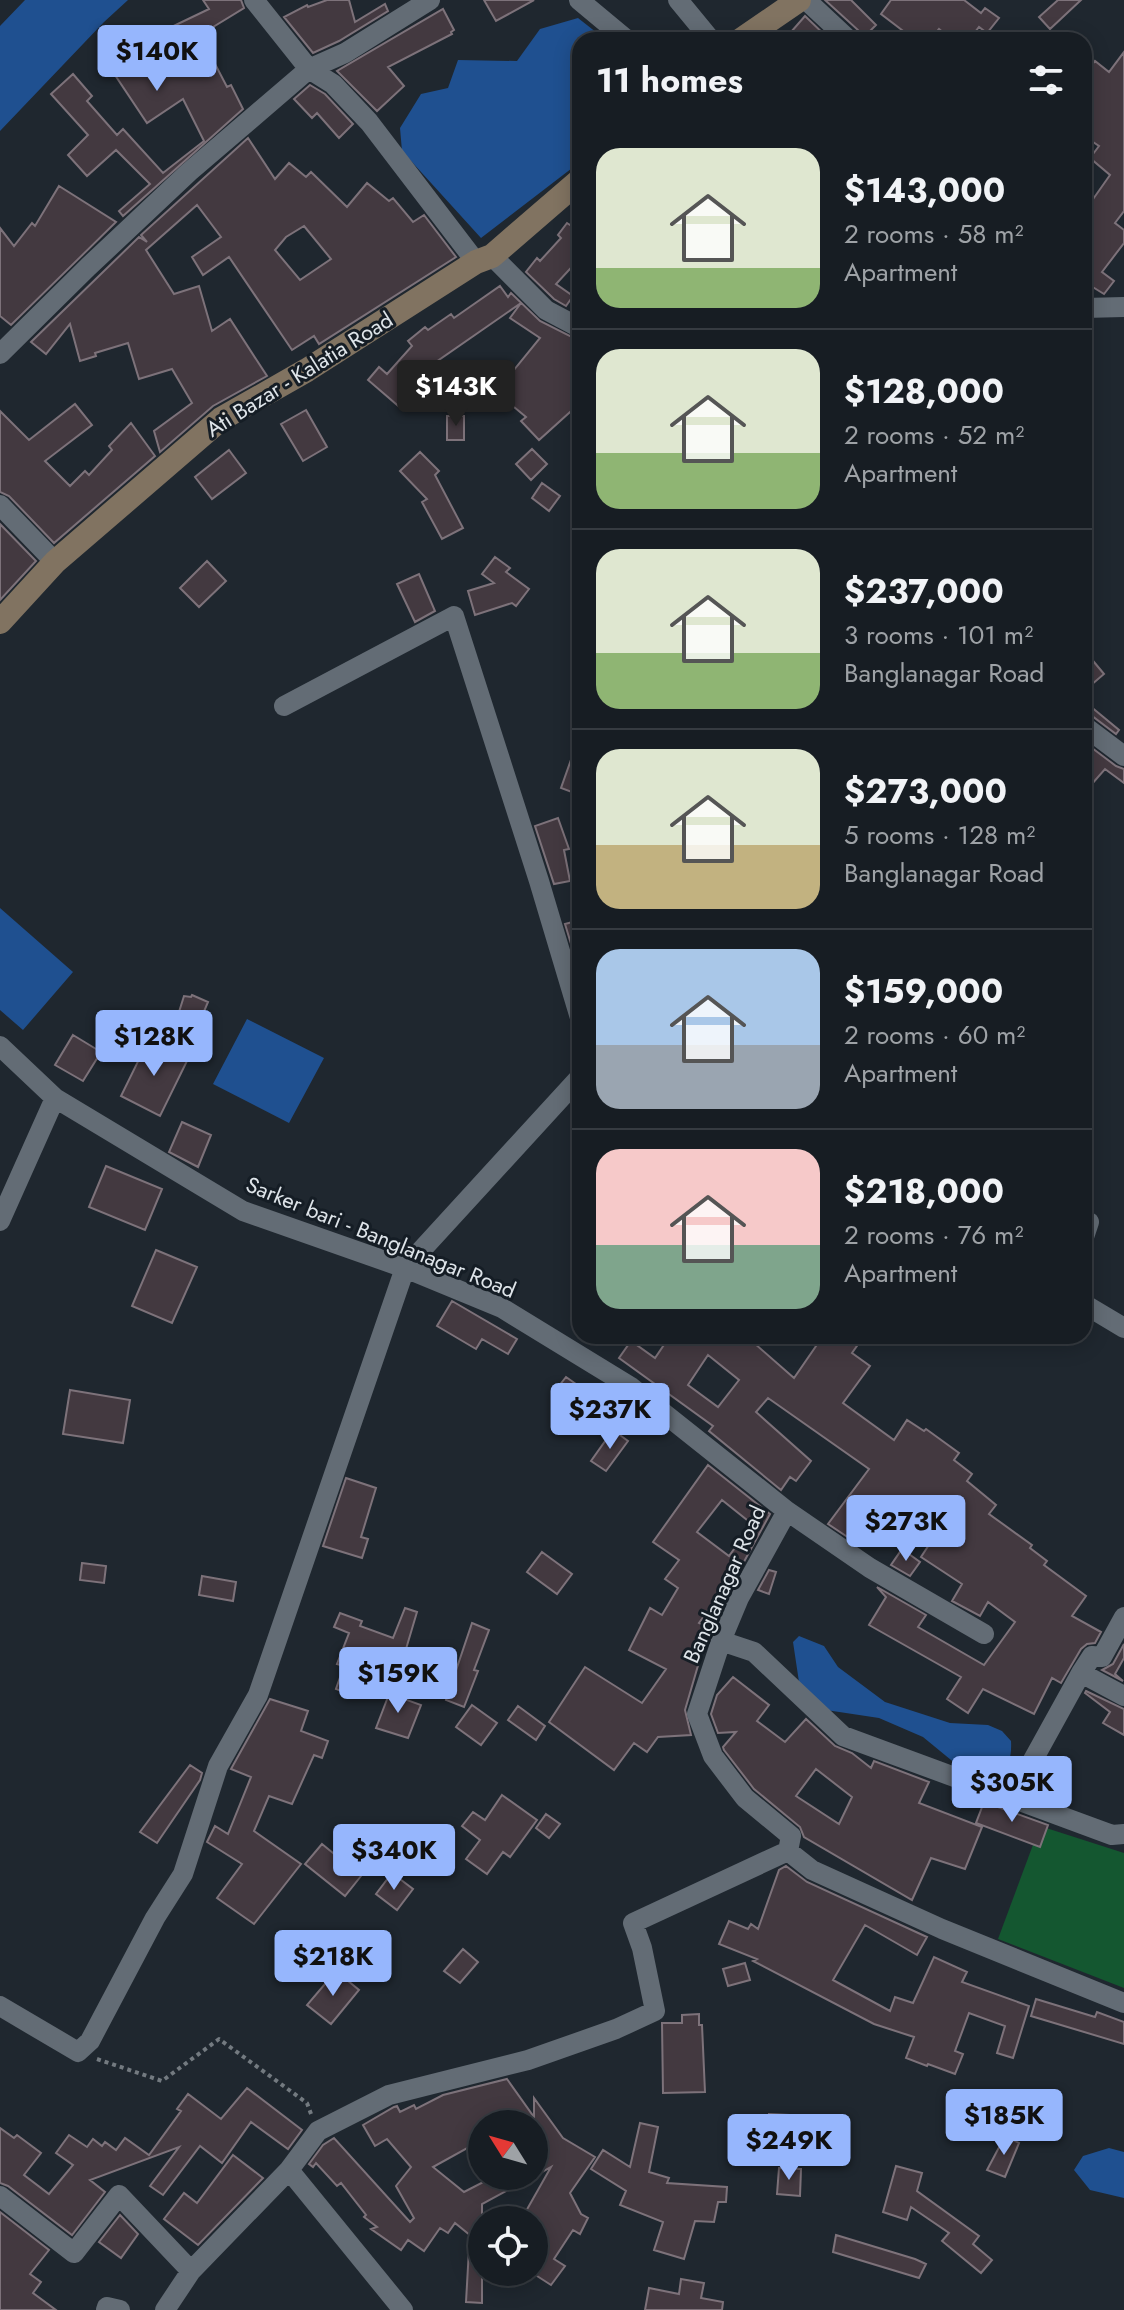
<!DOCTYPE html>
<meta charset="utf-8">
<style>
:root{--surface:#171d23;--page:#20262b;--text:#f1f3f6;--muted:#9ea2a6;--line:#363b41;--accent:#96b6fd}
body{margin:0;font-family:Jost,sans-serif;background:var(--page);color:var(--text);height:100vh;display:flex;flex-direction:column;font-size:30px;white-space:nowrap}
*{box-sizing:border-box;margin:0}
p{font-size:26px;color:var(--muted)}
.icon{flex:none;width:44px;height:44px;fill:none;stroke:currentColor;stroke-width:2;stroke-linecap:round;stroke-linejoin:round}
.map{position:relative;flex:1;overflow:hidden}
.sheet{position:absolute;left:572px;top:32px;width:520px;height:1312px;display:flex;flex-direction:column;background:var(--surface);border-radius:24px;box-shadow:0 4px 20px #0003,0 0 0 2px var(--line)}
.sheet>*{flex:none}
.needle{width:52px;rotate:307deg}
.buttons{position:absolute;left:468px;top:2110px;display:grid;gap:16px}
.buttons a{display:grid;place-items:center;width:80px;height:80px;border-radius:50%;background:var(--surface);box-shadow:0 4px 20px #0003,0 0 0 2px var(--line);font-size:40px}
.price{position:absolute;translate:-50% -68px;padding:0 18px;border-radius:8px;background:var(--accent);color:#111;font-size:26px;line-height:52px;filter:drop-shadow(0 2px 4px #0008)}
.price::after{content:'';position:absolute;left:50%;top:48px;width:24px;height:18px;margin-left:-12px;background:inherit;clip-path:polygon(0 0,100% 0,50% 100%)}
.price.current{background:#222;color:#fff}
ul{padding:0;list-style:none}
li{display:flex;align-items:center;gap:24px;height:200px;padding:0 24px}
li+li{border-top:2px solid var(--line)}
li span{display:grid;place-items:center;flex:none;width:224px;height:160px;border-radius:24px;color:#555}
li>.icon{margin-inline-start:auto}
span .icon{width:96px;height:96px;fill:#fffc;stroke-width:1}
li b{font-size:34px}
h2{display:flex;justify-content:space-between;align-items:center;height:96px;padding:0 24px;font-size:34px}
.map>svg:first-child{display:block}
.green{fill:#145730}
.water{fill:#1f5090}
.building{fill:#433940;stroke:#7d727a;stroke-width:2;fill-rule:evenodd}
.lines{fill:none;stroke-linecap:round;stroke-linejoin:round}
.path{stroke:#737a80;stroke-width:4;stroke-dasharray:4 4;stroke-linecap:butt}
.street{stroke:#636c75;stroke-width:20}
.secondary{stroke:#817361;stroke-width:24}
.labels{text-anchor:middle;stroke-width:6;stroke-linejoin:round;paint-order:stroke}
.street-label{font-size:22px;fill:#dee4e9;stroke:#151d25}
</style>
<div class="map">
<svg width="1124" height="2310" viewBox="0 0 1124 2310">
<rect width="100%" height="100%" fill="#1f272f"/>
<path class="green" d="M1040,1826l84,27v135l-126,-49z"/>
<path class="water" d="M25,0h103l-24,22 -104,109v-105z
M578,18l28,22h-26v122l-99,76 -79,-87 -2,-23 21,-34 27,-6 10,-28 59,1 23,-32z
M0,908l73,64 -50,58 -23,-20z
M247,1019l77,39 -35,65 -76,-39z
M799,1636l25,10 14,21 47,35 65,21 38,2 14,6 9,10c1,16 -3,25 -11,39l-8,1 -30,-12 -39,-32 -44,-19 -53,-8 -27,-28 -6,-40z
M1109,2148l15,4v46l-34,-8 -16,-20 9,-14z"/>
<path class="building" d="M203,0h38l3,8 -44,27 27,52 4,-2 12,24 -120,107 -4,-5 31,-27 -34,-34 -29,26 -19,-21 20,-20 -37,-41 22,-20 19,22 -5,5 30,34 6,-6 40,44 41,-32 -21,-42 -36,24 -42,-63 25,-16 2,2 77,-37z
M327,0h22l6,22 30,-18 3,7 -49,30 -26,12 -29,-36 23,-12 1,2z
M484,0h50l-38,21z
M825,0h26l25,25 -14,14 -4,-9z
M891,0h73l17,13 4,-5 14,10 -12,15 -8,-6 -10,13h-17l-13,-11 -9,11h-15l-34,-26z
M1058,0h23l-31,29 -11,-12z
M443,9l11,21 -3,2 1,2 -64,33 16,19 -27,25 -40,-40z
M805,16l25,24h-46z
M1124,52v159l-9,12 9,7v13l-22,29 12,9 -10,13 -13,-8 -7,9v-83l26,-37 -20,-17 9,-12 -15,-10v-61l11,-14 14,11z
M310,85l15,9 28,30 -14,14 -22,-25 -5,5 -18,-19z
M248,138l27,41 14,-16 17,14 5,-5 36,35 20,-24 22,18 4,-3 20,24 11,-7 32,42 -137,87 -5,-8 -22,14 -63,-93 -26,18 -11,-18 29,-20 -24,-32 -51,45 28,44 25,-8 13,45 18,-12 37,57 -54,30 -53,46 -6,-21 38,-28 -20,-34 -33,10 -11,-36 -33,10 1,3 -16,5 -10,-37 -24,30 -15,-12 108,-105 8,5 -6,-7zM304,226l27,33 -31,21 -25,-30 11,-13z
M59,186l57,36 -105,103 -11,-9v-88l14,18 18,-23 3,3z
M580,214v44l-24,26 17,12 -7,10 -12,-7 -28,-27 11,-14 3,3 21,-23 -3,-3 9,-12 3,2z
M500,286l8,11 3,-4 29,28 40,20v62l-41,37 -18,-19 5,-4 -30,-25 44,-54 -30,-20 11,-15 -95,66 7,7 -30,34 -35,-30 11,-13 8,7 25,-28 -4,-5 17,-14 3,3 23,-16 3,4z
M75,404l17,21 -47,36 25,25 15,-15 4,4 23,-25 -3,-4 22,-23 24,33 -101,87 -45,-47 -9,-4v-81l29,29z
M306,410l21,37 -24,14 -22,-37z
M447,416h17v24h-17z
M532,449l15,15 -16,16 -15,-16z
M229,450l17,23 -34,26 -17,-22z
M420,452l19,19 -4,4 28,53 -21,11 -20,-37 5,-3 -27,-28z
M542,483l18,13 -11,15 -17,-13z
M0,524l36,37 -36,39z
M495,557l15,11 -4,4 23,17 -13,17 -4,-3 -37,12 -7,-24 26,-8 -12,-9z
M207,561l19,20 -27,26 -19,-19z
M419,574l16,37 -20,11 -18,-38z
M1084,650l20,24 -20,17z
M1084,701l35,29 -3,4 -24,-18 -8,-3z
M578,740l2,1v54l-19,-7z
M1084,742l32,24 8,3v14l-19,-14 -21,24z
M558,818l11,31 -5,1 6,31 -16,3 -19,-58z
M580,920v36l-5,1 -10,-33z
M192,995l16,7 -8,19 -21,-9 5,-16 7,1z
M73,1035l28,17 -18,29 -28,-16z
M148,1041l39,20 -27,55 -39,-20z
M182,1122l29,13 -13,32 -29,-15z
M106,1166l56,23 -17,41 -56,-23z
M156,1250l41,17 -25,56 -40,-17z
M452,1301l65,38 -9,15 -26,-15 -6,10 -39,-23z
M670,1336h76l48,42 29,-42h41l-12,17 18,13 -27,37 51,37 13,-20 17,11 2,-2 33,24 -5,7 18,14 -5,7 29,24 -7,9 43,31 -2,3 17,13 -3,4 42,31 -14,20 29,16 -6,11 -8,1 -6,5 -20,34 -9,-5 -18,36 -51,-25 -15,24 -21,-14 14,-22 -92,-52 17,-28 -9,-10 49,28 -8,12 66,38 31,-43 -27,-20 -8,14 -28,-15 10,-17 -41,-27 25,-38 -28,-22 -18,27 -21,-15 -24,33 -27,-18 41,-55 -101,-71 -12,14 55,49 -15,20 -6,-4 -9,13 -72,-59 4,-5 -94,-68 12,-17 24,17zM708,1355l31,25 -21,27 -30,-22z
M566,1377l34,24 -10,15 -35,-25z
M70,1390l60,10 -7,43 -60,-9z
M613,1430l15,11 -22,30 -15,-10z
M708,1465l62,49 -37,68 -3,-1 -31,42 10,5 -24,82 6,25 -33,2 -11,15 -13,-9 -20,27 -65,-48 36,-55 57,36 24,-34 -37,-19 21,-42 12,7 16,-27 -13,-9 14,-19 -26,-18zM722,1500l30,24 -23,32 -32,-24z
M346,1478l30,10 -15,49 7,2 -6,19 -39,-12z
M902,1549l18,13 -10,14 -19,-11z
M542,1552l30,22 -15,20 -30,-22z
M82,1563l24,3 -2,17 -24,-3z
M769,1570l7,2 -7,22 -11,-4z
M202,1576l34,6 -3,19 -34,-6z
M405,1608l12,4 -22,74 -34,-10 -7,20 -18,-7 8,-23 -7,-2 12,-31 -15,-6 6,-14 22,8 -2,5 33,12z
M472,1623l17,7 -15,40 4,1 -14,36 -18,-7z
M1124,1644v14l-9,16 8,7 -21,-11 11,-6z
M733,1677l36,28 -12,16 28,21 21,-23 29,27 17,7 19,15 3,-7 55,21 -10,21 63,24 -17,42 -34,-11 -19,42 -108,-63 -4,-10 -46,-38 -30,-39 -1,-3 13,-15 -18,1 -7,-19 6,-19zM816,1769l36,28 -13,27 -43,-28z
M391,1689l15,6 -2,4 17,6 -13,33 -32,-10z
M1086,1691l38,18v26l-21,-12 7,-11 -25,-19z
M270,1699l38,12 -7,20 27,10 -6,17 -8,-3 -22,49 -23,-8 -15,35 47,33 -47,60 -37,-26 25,-34 -35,-22 8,-16 13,8 23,-57 -20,-8z
M472,1705l25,18 -16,22 -25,-18z
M518,1706l27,20 -9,14 -28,-20z
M190,1765l12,8 -2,7 -43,63 -17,-11z
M502,1795l35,25 -27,37 -7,-5 -16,22 -21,-15 14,-19 -18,-14 11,-14 12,8z
M984,1802l64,23 -8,22 -64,-24z
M546,1814l14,10 -11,14 -13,-10z
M322,1844l39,32 -16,20 -40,-32z
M786,1866l21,16 120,55 -10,18 -52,-30 -32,55 57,31 5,-14 18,6 21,-46 33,15 -5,10 67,24 -16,52 -16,-5 8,-27 -36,-13 -14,38 8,3 -8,20 -27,-10 -1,2 -21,-8 8,-21 -40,-13 -121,-63 4,-2 -38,-15 10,-23 19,8 3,-5 7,5 21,-59z
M392,1873l21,16 -16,21 -21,-16z
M463,1949l15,13 -18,21 -16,-12z
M745,1963l5,17 -22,6 -5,-17z
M336,1971l23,19 -28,34 -24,-19z
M1036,1999l59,18 2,-5 27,10v22l-93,-28z
M699,2014v11h3l3,67 -42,1 -1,-70h20v-8z
M507,2079l27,38v-19l29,40 32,19 -25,36 11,21 7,4 -8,16 -7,-4 -19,29 11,7 -14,19 -17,-11v-24l10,-15 -10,-5 1,-10h-14l30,-53 -69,37v41l-27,-22 -7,10 -8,-5 -16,23 -16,-11 -7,10 -30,-21 6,-2 -13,-10 2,-2 -25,-32 -4,3 -21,-23 -3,4 -4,-3 14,-19 11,-7 76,84 4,-4 -18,-32 15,-19 -24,-28 -12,7 -12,-21 31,-18 3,-1 3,6 14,-7 2,4 27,-14zM482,2124h52v52h-39l-31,16 -31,-25 49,-27z
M247,2088l55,42 -14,19 -37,-27 -29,41 -22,-17 -37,49 -13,-9 29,-39 -89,33 15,12 -33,43 -64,-49 -8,-3v-55l14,10 3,-3 24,18 -17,22 25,19 24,-29 -17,-12 13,-18 18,12 6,-8 9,7 3,-4 11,8 9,-12 24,17 32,-44 -4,-2 11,-15 33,25z
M769,2114l20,1 -2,23 -19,-1z
M640,2123l18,4 -9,45 20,6 -2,5 60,4 -1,15h-8l-4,20 -19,-1 -11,38 -30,-9 9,-28 -43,-17 6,-14 -35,-22 12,-19 27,17z
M1005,2136l14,7 -14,34 -18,-7z
M233,2155l30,23 -65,67 -34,-26 20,-26 13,10z
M896,2166l26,7 -5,18 62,45 -6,8 19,16 -11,13 -39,-32 7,-8 -38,-26 -4,13 -24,-8z
M779,2168l22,1 -1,27 -23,-2z
M0,2212l49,38 -19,24 11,8 -8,11 23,17h-56z
M120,2215l18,19 -17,24 -22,-16z
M836,2235l79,24 11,5 -7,14 -86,-26z
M469,2249l13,1v53l-16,-1z
M681,2279l23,4 -3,15 22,4 -1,8h-77l4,-22 30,6z"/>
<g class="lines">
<path class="path" d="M97,2059l65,22 57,-42 88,64 4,11"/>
<path class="street" d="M254,0l55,69 24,15 36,38 107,140
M579,0l48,40
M678,0l33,40
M806,0l43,40
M492,256l54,54 34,18
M1084,308l40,-1
M0,354l88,-87 101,-95 120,-103 36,-16 85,-53
M0,505l55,57
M284,706l170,-90 85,265 41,137
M1084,726l40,30
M0,1046l55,52 188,113 162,57 97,40 129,79 156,124 -48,87 -18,43 -24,73 16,42 32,42 46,38 -3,15 24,19 130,59 182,74
M1084,1220l5,2 -5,15
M0,1221l55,-123
M1084,1304l40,24
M787,1511l83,57 114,66
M721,1641l33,11 89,84 269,99 12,-1
M1081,1673l11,-17 10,1 22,-40
M1012,1798l69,-125 43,23
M0,2006l78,46 12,-11 65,-123 28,-44 35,-108 40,-71 147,-427 175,-191
M289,2170l29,-39 71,-36 139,-35 88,-31 39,-18 -13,-63 -9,-25 155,-72
M0,2196l74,57 45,-58 72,76 98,-101 114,140
M106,2310l1,-3 13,3
M165,2310l26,-39"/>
<path class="secondary" d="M741,40l58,-40
M0,622l55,-60 166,-143 86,-49 169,-108 16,-6 88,-76"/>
</g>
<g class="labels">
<g class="street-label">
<text transform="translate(299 374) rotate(-32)" y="8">Ati Bazar - Kalatia Road</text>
<text transform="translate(381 1237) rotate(22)" y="8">Sarker bari - Banglanagar Road</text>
<text transform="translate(724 1584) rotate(-66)" y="8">Banglanagar Road</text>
</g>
</g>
</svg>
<div class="buttons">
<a><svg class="needle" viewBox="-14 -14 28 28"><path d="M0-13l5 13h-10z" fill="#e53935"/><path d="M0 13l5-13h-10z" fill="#9ea2a6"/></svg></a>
<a><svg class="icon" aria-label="locate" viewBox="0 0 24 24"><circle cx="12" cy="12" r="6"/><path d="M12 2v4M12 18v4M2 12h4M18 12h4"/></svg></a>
</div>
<b class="price" style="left:157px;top:93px">$140K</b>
<b class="price current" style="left:456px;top:428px">$143K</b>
<b class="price" style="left:154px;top:1078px">$128K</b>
<b class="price" style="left:610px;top:1451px">$237K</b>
<b class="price" style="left:906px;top:1563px">$273K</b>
<b class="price" style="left:398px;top:1715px">$159K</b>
<b class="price" style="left:1012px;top:1824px">$305K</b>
<b class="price" style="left:394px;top:1892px">$340K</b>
<b class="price" style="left:333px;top:1998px">$218K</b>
<b class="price" style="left:1004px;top:2157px">$185K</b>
<b class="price" style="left:789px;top:2182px">$249K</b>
<section class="sheet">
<h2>11 homes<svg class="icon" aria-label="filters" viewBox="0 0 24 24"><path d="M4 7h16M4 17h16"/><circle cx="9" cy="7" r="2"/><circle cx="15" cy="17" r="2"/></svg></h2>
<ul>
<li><span style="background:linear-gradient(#dfe7d0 75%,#8fb573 0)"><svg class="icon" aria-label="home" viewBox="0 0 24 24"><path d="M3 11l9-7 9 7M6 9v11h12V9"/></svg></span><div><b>$143,000</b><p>2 rooms · 58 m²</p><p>Apartment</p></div></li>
<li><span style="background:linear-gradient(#dfe7d0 65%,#8fb573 0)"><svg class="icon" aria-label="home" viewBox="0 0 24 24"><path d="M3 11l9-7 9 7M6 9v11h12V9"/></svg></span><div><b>$128,000</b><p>2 rooms · 52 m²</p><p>Apartment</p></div></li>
<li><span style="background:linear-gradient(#dfe7d0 65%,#8fb573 0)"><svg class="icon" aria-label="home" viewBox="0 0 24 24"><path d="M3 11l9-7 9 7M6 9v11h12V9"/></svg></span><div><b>$237,000</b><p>3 rooms · 101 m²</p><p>Banglanagar Road</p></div></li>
<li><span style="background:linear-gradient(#dfe7d0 60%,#c2b280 0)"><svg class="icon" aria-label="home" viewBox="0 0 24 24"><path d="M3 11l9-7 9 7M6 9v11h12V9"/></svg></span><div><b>$273,000</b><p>5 rooms · 128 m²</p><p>Banglanagar Road</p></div></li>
<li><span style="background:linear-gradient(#a9c7e8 60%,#9aa5b1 0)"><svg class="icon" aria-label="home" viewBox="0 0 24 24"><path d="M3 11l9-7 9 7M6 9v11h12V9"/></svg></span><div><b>$159,000</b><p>2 rooms · 60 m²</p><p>Apartment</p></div></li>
<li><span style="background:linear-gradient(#f6c9c9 60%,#7fa58c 0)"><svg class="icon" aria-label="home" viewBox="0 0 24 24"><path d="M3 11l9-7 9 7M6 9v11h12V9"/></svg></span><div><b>$218,000</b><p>2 rooms · 76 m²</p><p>Apartment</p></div></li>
</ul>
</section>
</div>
